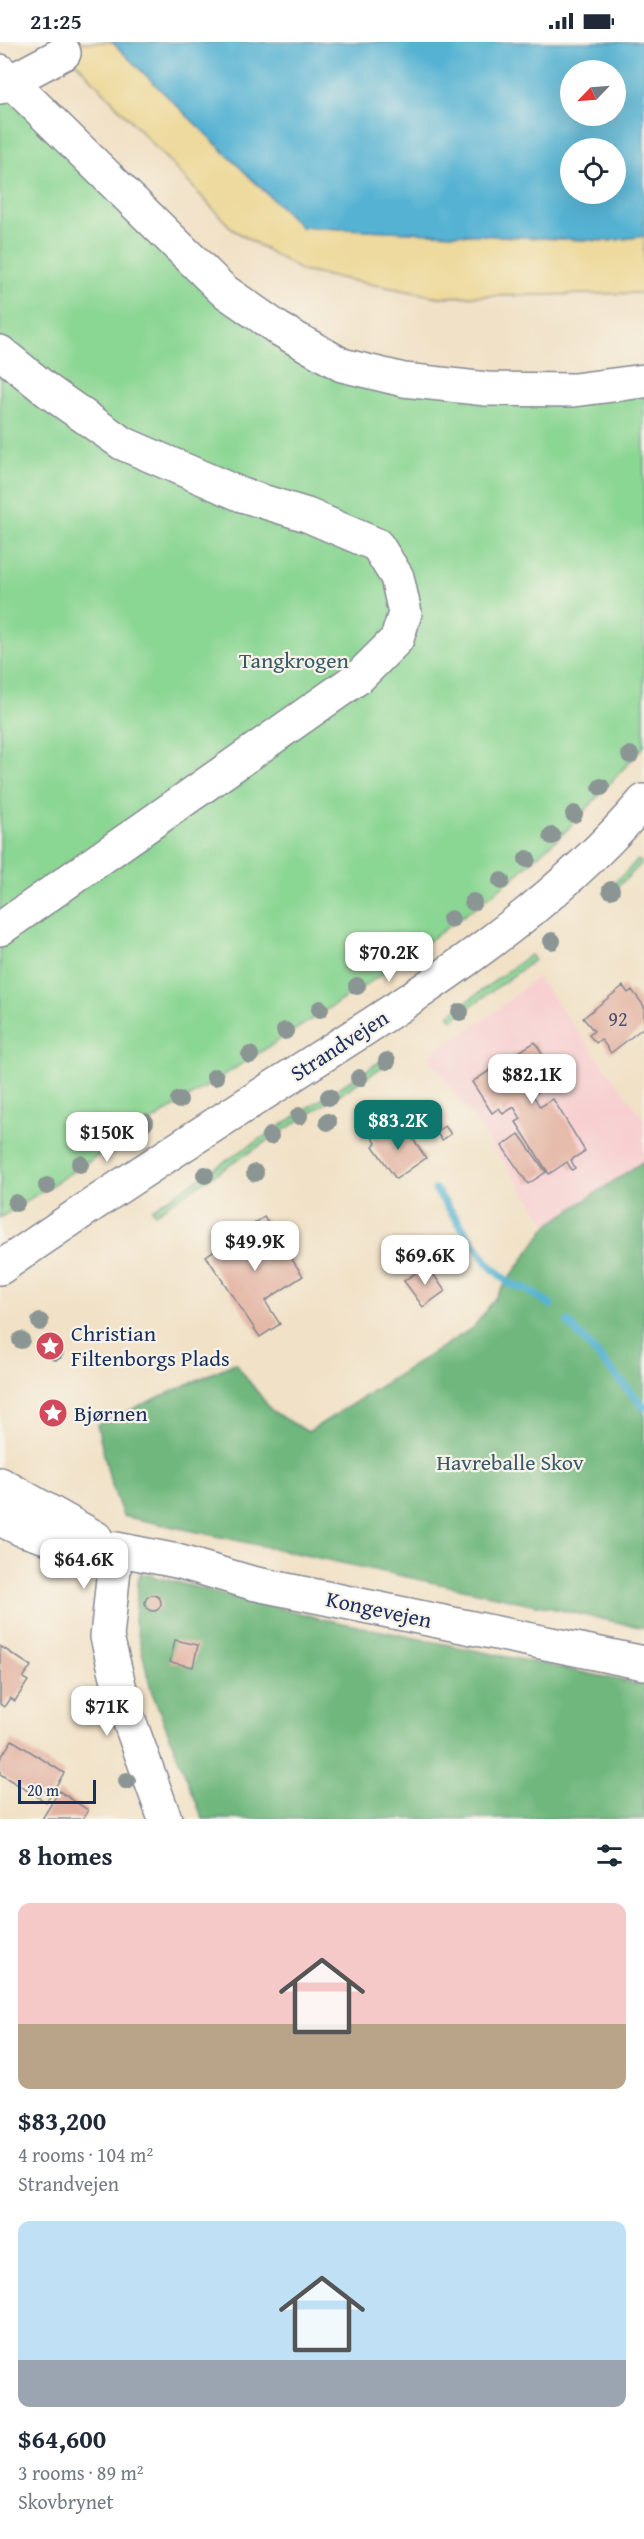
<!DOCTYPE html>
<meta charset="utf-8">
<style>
:root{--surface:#fff;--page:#f6f6f7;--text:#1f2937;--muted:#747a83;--accent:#0f766e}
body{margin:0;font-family:"Gentium Book Plus",serif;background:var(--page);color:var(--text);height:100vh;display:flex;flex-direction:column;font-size:22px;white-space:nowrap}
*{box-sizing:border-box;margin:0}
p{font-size:20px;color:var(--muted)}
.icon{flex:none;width:33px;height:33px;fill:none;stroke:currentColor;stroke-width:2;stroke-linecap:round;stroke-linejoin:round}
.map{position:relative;height:1777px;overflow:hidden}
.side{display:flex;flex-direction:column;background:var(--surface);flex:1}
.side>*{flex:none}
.needle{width:39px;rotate:245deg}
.controls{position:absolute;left:560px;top:18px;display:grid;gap:12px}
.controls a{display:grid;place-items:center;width:66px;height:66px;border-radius:50%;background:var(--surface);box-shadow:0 6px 24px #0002;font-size:30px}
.scale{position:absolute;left:18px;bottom:15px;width:78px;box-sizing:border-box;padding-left:6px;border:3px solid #1b2f5e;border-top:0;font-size:16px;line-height:21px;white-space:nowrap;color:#1b2f5e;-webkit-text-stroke:4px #f7f3e8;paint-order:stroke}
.price{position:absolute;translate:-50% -51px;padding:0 14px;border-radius:12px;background:#fff;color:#222;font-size:20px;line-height:39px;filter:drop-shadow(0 2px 3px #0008)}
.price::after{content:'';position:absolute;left:50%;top:36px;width:18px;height:14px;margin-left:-9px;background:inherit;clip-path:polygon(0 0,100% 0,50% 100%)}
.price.on{background:var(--accent);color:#fff}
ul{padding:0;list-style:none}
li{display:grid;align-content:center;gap:12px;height:318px;padding:0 18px}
li span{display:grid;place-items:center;height:186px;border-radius:12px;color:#555}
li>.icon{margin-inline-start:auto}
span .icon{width:108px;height:108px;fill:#fffc;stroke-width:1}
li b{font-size:26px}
h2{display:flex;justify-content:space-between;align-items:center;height:72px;padding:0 18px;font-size:26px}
.status{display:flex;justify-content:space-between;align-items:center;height:42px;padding:0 30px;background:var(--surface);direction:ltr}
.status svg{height:16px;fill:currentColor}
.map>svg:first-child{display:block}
.built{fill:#f7cfd1}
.green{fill:#8ad693;stroke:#528278;stroke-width:1.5}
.forest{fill:#6fb77d;stroke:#45736e;stroke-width:1.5}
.sand{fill:#eeda9e;stroke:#84847e;stroke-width:1.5}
.water{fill:#55b2d3;stroke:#387098;stroke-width:1.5;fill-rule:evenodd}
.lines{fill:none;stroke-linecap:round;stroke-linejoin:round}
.stream{stroke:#55b2d3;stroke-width:8}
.building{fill:#e2b09f}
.minor-casing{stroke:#868892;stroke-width:36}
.minor{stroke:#fff;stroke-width:33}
.tree{fill:#8b9694}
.labels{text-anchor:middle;stroke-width:4.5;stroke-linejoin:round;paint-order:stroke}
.number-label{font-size:20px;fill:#4d4f6e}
.park-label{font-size:22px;fill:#37596b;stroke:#f7f3e8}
.street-label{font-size:22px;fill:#1b2f5e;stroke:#f7f3e8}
.poi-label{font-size:22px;fill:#1b2f5e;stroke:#f7f3e8;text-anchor:start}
</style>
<div class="status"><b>21:25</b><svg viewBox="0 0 49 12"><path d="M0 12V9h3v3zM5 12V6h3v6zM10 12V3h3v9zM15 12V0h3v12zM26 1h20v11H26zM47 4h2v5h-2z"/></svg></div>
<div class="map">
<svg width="644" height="1777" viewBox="0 0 644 1777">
<rect width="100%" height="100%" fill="#f7f3e8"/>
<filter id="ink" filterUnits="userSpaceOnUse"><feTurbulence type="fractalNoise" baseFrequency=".0167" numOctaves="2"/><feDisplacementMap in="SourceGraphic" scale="12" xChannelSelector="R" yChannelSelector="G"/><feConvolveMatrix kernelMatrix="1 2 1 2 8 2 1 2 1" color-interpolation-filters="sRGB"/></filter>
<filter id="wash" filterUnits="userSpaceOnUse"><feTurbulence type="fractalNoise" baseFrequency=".008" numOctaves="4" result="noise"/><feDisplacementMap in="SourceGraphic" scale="24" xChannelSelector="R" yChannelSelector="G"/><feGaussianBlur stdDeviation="1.35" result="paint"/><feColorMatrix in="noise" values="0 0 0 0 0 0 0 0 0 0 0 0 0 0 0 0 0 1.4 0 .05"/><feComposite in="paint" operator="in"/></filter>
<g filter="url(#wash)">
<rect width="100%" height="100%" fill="#f1e1c6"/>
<path class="built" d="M537,935l107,142v42l-96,64 -120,-170 65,-42z"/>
<path class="green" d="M0,40l317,280 327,28v356l-74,81 -57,51 -51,39 -84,60 -378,241z
M638,818l4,3 -34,33 -4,-3z
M530,913l4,5 -82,60 -3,-5z
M390,1013l3,5 -238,153 -3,-4z"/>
<path class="forest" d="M644,1119v467l-521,-112 -13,-36 -13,-55 138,-62 37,48 36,21 166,-105 74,-102z
M139,1531l184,46 321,66v134h-441l-52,-129 -16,-69z"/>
<path class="sand" d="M57,0h55l189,185 307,14 36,-5v57l-206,4 -136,-26 -69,-41z"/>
<path class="water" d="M112,0h532v194l-36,5 -307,-14zM570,28h45v46h-45zM570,106h45v46h-45z"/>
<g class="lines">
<path class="stream" d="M436,1148l52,74 22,20 16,5 25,16
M568,1280l76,85"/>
</g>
<g id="blocks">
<path class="building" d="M623,944l5,7 4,-3 12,16v21l-33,26 -10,-14 -5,4 -7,-8 5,-4 -11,-13z
M535,1000l10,17 6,-4 13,21 -31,19 7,12 13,-8 32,52 -14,9 4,8 -3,2 -5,-8 -18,12 -33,-52 5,-3 -7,-12 -11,7 -4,-6 -7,5 -20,-31 31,-20 2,4 3,-2 -2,-4z
M403,1082l23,34 -30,21 -23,-33 3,-3 -4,-6 10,-7 4,6z
M445,1084l6,8 -9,6 -6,-8z
M519,1092l27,38 -18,12 -26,-38z
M264,1175l39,59 -38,25 15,23 -20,13 -54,-81z
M427,1223l18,26 -22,16 -19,-26z
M145 1561a8 8 0 1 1 16 0a8 8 0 1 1-16 0Z
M175,1598l23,5 -5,22 -23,-5z
M0,1604l31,20 -8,12 5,3 -13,20 -5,-3 -6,9 -4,-3z
M12,1698l52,33 -18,29 -46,-28v-15z
M59,1749l29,19 -5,9h-41z"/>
</g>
</g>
<g filter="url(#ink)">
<use href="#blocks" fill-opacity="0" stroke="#868892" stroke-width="1.5"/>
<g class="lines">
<g class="minor-casing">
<path id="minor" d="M0,29l223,219 56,39 63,36 62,15 83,9 87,1 70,-9
M0,45l64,-34
M0,310l48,39 74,52 120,52 65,20 70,30 20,32 8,36 -8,26 -38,38 -359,252
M0,1226c96,-67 193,-130 291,-192 125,-80 256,-161 353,-275
M0,1442l96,54
M0,1477l21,10 53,17 42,3 61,12 75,22 392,80
M116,1507l-9,88 18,72 40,110"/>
</g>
<use href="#minor" class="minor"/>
</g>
<g class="tree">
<circle cx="630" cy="713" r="9"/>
<circle cx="601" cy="745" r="9"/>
<circle cx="574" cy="772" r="9"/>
<circle cx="552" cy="794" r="9"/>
<circle cx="527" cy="817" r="9"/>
<circle cx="501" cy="839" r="9"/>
<circle cx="611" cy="848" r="9"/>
<circle cx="473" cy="860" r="9"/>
<circle cx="451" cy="877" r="9"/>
<circle cx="552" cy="899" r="9"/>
<circle cx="417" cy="902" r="9"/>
<circle cx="388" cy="922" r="9"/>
<circle cx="357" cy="944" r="9"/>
<circle cx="320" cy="967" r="9"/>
<circle cx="460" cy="970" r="9"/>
<circle cx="285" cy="989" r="9"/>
<circle cx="250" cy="1013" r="9"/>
<circle cx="387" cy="1019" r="9"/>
<circle cx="215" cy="1035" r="9"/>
<circle cx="359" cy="1036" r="9"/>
<circle cx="329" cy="1055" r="9"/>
<circle cx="179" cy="1058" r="9"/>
<circle cx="299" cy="1074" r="9"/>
<circle cx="145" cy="1080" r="9"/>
<circle cx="328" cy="1080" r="9"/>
<circle cx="270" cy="1094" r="9"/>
<circle cx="113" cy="1101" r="9"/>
<circle cx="80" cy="1122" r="9"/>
<circle cx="255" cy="1131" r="9"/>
<circle cx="205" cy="1133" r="9"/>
<circle cx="47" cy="1144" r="9"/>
<circle cx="16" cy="1161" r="9"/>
<circle cx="40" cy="1280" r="9"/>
<circle cx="21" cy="1298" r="9"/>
<circle cx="55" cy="1310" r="9"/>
<circle cx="127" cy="1739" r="9"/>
</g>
</g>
<defs>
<g id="sight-disc" transform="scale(1.5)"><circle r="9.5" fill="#d1495b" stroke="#f7f3e8"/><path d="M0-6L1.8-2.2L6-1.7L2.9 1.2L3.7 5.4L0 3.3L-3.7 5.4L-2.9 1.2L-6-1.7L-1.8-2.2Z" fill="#fff"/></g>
</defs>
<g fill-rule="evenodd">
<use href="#sight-disc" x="50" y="1304"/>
<use href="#sight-disc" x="53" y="1371"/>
</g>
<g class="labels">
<g class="number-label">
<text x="618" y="984">92</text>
</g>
<g class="park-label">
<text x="294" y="626">Tangkrogen</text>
<text x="510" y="1428">Havreballe Skov</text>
</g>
<g class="street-label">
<text transform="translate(339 1003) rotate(-33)" y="8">Strandvejen</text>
<text transform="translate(379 1567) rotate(12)" y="8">Kongevejen</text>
</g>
<g class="poi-label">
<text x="71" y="1299">Christian<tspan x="71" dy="25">Filtenborgs Plads</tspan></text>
<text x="74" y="1379">Bjørnen</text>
</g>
</g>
</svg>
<div class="controls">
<a><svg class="needle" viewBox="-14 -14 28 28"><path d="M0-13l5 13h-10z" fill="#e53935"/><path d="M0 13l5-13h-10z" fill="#747a83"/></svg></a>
<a><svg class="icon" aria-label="locate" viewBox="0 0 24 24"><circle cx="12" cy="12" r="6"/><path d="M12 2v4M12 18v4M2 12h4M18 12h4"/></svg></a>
</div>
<div class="scale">20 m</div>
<b class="price" style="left:389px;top:941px">$70.2K</b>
<b class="price" style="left:532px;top:1063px">$82.1K</b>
<b class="price on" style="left:398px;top:1109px">$83.2K</b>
<b class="price" style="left:107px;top:1121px">$150K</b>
<b class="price" style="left:255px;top:1230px">$49.9K</b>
<b class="price" style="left:425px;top:1244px">$69.6K</b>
<b class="price" style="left:84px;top:1548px">$64.6K</b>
<b class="price" style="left:107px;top:1695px">$71K</b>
</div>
<section class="side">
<h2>8 homes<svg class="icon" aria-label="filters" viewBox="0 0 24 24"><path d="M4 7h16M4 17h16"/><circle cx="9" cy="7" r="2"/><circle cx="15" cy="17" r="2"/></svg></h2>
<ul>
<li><span style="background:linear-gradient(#f6c9c9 65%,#b9a48a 0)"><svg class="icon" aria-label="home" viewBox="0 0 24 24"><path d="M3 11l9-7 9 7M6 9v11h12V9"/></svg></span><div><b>$83,200</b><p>4 rooms · 104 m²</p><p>Strandvejen</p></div></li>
<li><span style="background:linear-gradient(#bfe0f5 75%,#9aa5b1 0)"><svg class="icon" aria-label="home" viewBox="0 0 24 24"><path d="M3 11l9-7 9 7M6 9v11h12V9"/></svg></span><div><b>$64,600</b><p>3 rooms · 89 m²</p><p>Skovbrynet</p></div></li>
</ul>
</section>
